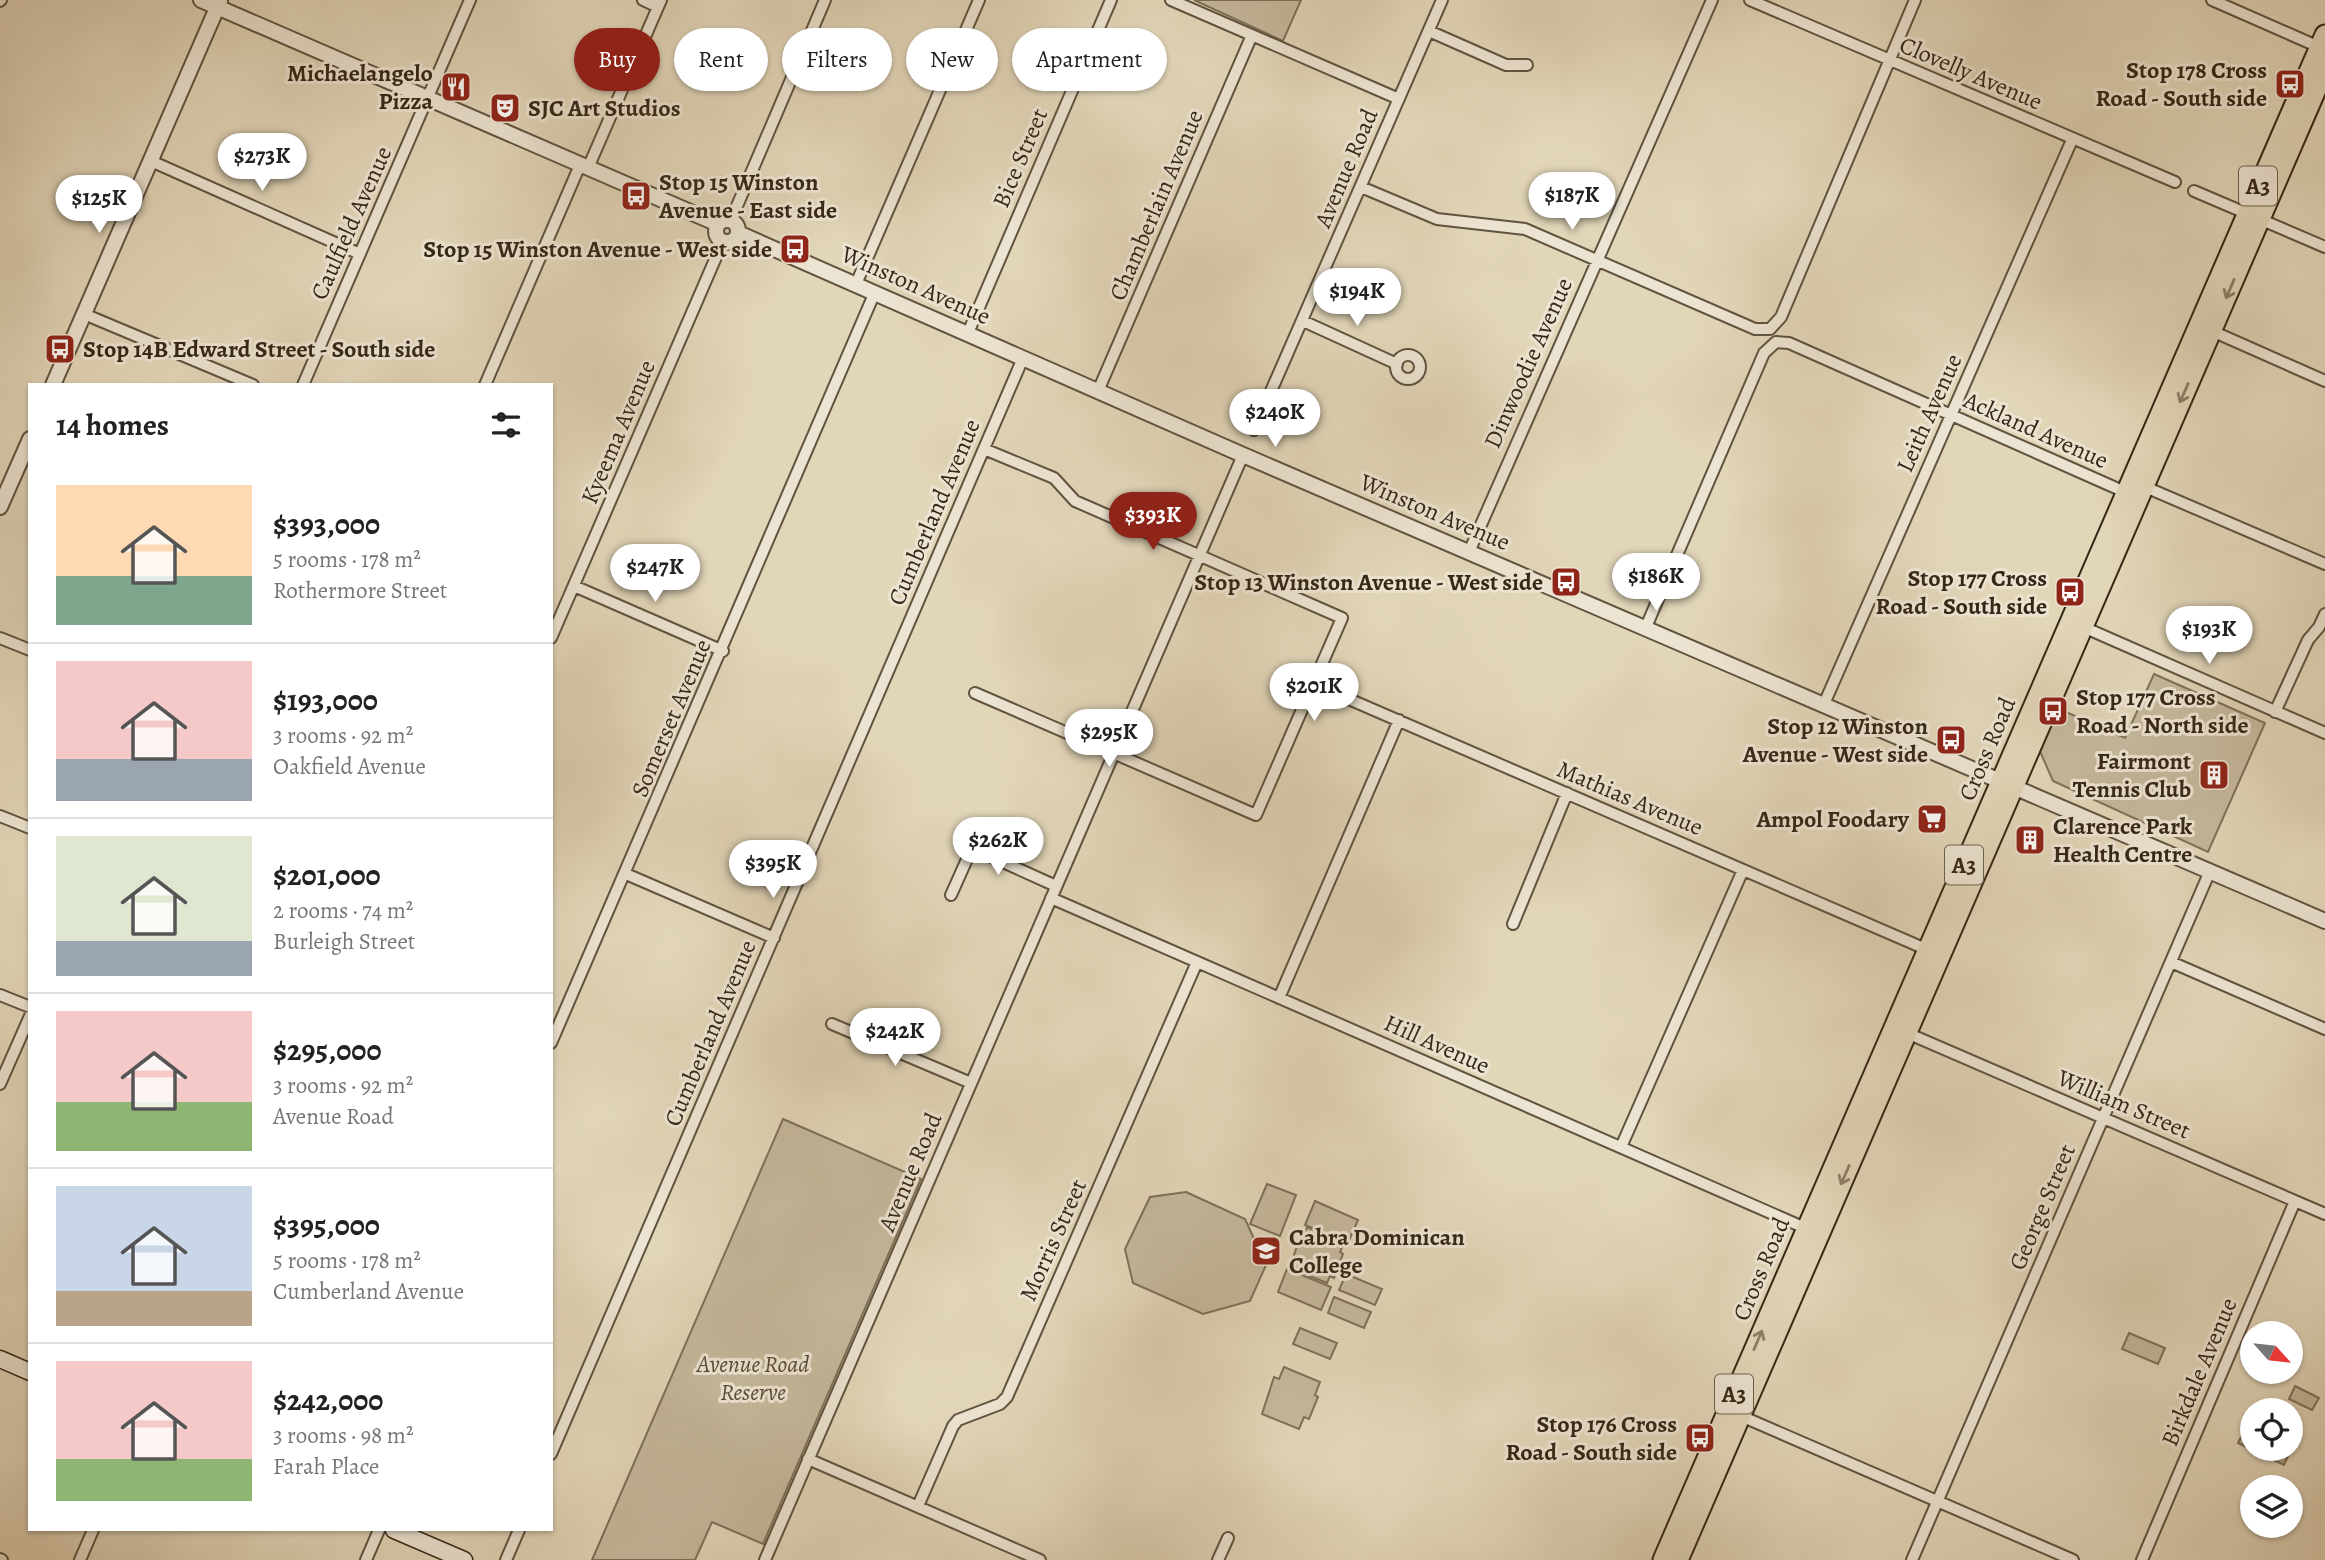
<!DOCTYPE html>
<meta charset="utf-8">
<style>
:root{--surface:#fff;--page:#f2f2f2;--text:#222;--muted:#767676;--line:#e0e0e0;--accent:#8f2418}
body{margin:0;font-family:Alegreya,serif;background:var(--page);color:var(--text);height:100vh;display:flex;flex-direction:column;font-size:26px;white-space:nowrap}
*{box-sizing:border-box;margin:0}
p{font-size:23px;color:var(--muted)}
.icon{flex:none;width:38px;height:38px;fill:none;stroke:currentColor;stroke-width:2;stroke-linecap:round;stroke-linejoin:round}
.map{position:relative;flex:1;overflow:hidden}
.sheet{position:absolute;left:28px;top:383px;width:525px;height:1148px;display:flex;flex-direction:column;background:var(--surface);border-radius:0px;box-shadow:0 2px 5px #0004}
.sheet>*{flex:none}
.banner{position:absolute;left:574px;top:28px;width:665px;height:63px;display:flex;gap:14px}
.needle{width:46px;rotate:117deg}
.controls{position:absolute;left:2240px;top:1321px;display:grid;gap:14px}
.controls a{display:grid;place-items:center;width:63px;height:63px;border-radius:50%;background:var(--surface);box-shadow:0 2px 5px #0004;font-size:35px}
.price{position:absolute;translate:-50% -60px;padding:0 16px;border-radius:24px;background:#fff;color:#222;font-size:23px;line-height:46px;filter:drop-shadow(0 2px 4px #0008)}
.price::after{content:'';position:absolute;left:50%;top:42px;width:21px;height:16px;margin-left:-10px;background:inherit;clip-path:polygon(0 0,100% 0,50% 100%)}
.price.on{background:var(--accent);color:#fff}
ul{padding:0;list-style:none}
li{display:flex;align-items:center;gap:21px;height:175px;padding:0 28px}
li+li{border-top:2px solid var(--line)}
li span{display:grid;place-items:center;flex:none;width:196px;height:140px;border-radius:0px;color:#555}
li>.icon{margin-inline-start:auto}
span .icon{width:84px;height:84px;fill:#fffc;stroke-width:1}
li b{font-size:30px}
h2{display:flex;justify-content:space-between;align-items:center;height:84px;padding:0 28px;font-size:30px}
.pill{padding:0 24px;border-radius:32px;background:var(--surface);box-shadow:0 2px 5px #0004;font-size:24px;line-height:63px}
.pill.on{background:var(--accent);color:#fff}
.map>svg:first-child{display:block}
.green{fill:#c5b89d;stroke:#7d705a;stroke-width:2}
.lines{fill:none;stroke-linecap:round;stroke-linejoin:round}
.minor-casing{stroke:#60533f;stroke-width:14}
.tertiary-casing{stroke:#60533f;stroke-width:18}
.secondary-casing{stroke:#352716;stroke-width:19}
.trunk-casing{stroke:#352716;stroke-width:23}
.minor{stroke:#ece4d2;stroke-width:10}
.tertiary{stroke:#ece4d2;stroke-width:14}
.secondary{stroke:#ece4d2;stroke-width:16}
.trunk{stroke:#e2d6b9;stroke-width:19}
.oneway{stroke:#8c7e68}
.labels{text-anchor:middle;stroke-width:6;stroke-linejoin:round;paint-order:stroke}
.shield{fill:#ece4d2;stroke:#6c604e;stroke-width:2}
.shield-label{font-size:23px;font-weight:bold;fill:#352716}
.poi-label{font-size:24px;font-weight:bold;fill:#352716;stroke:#ece4d2;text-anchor:end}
.street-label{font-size:24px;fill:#352716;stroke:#ece4d2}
.park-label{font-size:24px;font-style:italic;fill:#594b38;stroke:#ece4d2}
</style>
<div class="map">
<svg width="2325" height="1560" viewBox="0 0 2325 1560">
<rect width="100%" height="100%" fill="#e2d6b9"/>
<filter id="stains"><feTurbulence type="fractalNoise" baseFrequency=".00286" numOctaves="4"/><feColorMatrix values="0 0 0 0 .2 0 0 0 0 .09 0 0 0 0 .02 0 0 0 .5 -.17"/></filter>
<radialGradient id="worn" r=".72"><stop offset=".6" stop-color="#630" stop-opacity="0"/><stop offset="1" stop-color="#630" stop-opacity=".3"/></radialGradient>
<path class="green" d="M1194,0h107l-18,41z
M2154,674l111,49 -57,129 -155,-71 -14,-32 18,-41 68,30z
M783,1119l138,60 -158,365 -51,-22 -17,38h-103z
M1267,1184l29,11 -16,41 -30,-12z
M1186,1192l59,27 21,46 -16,36 -47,13 -70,-31 -8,-34 25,-52z
M1315,1201l43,19 -10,23 -43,-18z
M1307,1227l37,16 -4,9 3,2 -9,24 -4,-2 -3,7 -37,-15 10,-32 3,1z
M1287,1269l44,18 -10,23 -43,-18z
M1346,1274l36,15 -7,16 -36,-15z
M1334,1297l37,15 -7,16 -36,-15z
M1300,1328l37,15 -7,16 -37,-15z
M2129,1333l36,15 -7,16 -36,-15z
M1284,1367l36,15 -5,13 3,2 -9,22 -5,-2 -5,12 -37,-15 12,-37 5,2z
M2295,1386l24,12 -7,12 -23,-11z
M2248,1423l4,2v24h39v-8l3,1 -10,23 -46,-22z"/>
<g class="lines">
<g class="minor-casing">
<path id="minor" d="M643,0l15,7
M1171,0l228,99
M1750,0l425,182
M2212,0l107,47
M0,1l1,-1
M1429,31l77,34h21
M151,161l209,93
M588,168l73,-168
M1361,187l76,32 88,10 230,100h15l11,-12 134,-317
M2194,191l131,56
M731,220l94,-220
M856,284l123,-284
M84,314l169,71
M1303,321l94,43
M2212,331l113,50
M968,333l143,-333
M1396 367a12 12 0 1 1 24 0a12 12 0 1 1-24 0Z
M303,385l167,-385
M485,385l95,-220
M1098,391l154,-356
M1254,430l188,-430
M2143,486l182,78
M1469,552l243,-552
M574,586l149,65
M2081,626l244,107
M1646,627l118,-274 12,-11 13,1 336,149
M0,638l30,12
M551,638l172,-397
M1314,684l614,266
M975,693l281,122 86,-197 -267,-117 -21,-23 -70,-29
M1824,704l248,-564
M2275,712l33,-72 11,-13 6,-13
M0,816l30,12
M626,874l148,64
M951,895l21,-47 84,38
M1051,898l754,330
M1513,924l54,-131
M2171,962l154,67
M0,995l30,12
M1279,998l120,-278
M832,1024l139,59
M1907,1033l418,181
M551,1043l324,-751
M0,1084l30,-68
M1621,1147l122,-277
M1741,1416l332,144
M551,1454l472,-1096
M808,1459l232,101
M918,1506l35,-80 5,-6 42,-16 7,-7 190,-435
M0,1559l2,1
M80,1560l13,-30
M366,1560l13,-30
M506,1560l13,-30
M765,1560l478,-1105
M1218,1560l10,-22
M1912,1560l298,-689
M2142,1560l153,-359"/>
</g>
<g class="tertiary-casing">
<path id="tertiary" d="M201,0l517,224
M716 231a11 11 0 1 1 22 0a11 11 0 1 1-22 0Z
M738,233l505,222 1082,466
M53,385l167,-384
M0,507l30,-68"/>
</g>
<g class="secondary-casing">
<path id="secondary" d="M0,1359l30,13
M394,1530l70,30"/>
</g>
<g class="trunk-casing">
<path id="trunk" d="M1663,1560l662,-1525
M1678,1560l647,-1491"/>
</g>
<use href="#minor" class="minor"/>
<use href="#tertiary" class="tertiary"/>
<use href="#secondary" class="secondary"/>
<use href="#trunk" class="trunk"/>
</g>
<defs><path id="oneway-shaft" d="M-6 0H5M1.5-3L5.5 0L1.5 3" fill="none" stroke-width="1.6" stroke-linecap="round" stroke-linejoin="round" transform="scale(1.75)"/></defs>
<g class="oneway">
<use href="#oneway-shaft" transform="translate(2230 289) rotate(113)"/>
<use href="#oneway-shaft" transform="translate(2184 393) rotate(114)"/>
<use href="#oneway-shaft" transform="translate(1845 1175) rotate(114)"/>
<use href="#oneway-shaft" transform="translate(1758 1340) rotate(-67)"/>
</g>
<defs>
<g id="bus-square" transform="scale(1.575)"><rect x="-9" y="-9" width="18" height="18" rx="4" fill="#8f2418" stroke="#ece4d2"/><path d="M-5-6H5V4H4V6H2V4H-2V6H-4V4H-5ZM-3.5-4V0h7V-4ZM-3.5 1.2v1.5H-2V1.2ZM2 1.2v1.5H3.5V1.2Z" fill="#fff"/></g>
<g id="restaurant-square" transform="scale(1.575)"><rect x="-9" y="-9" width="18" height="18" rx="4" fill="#8f2418" stroke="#ece4d2"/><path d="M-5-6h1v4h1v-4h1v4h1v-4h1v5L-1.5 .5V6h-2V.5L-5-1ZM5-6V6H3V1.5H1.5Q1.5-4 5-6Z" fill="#fff"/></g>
<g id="theatre-square" transform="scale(1.575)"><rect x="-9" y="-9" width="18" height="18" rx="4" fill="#8f2418" stroke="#ece4d2"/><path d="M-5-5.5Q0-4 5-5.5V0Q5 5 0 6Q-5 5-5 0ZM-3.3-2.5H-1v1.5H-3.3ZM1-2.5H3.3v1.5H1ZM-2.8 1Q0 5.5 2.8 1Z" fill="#fff"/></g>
<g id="building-square" transform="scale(1.575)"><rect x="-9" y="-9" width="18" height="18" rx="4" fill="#8f2418" stroke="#ece4d2"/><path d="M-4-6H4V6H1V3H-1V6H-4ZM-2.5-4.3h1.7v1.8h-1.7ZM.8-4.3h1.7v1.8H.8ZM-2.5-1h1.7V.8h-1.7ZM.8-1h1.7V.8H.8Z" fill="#fff"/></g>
<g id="supermarket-square" transform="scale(1.575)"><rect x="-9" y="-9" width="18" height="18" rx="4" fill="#8f2418" stroke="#ece4d2"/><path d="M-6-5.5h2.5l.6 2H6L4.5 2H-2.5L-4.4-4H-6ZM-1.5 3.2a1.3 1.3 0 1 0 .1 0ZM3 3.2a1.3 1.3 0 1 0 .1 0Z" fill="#fff"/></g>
<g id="school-square" transform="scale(1.575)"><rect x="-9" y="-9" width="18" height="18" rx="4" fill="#8f2418" stroke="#ece4d2"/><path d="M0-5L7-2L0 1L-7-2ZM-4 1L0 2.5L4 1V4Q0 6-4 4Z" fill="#fff"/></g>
</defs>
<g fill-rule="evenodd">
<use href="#bus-square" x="2290" y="84"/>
<use href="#restaurant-square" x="456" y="87"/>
<use href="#theatre-square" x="505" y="108"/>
<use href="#bus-square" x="636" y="196"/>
<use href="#bus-square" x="795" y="249"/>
<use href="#bus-square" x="60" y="349"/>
<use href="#bus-square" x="1566" y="582"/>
<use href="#bus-square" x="2070" y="592"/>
<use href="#bus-square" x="2053" y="711"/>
<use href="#bus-square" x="1951" y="740"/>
<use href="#building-square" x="2214" y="775"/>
<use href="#supermarket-square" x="1932" y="819"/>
<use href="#building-square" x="2030" y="840"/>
<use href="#school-square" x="1266" y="1251"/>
<use href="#bus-square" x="1700" y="1438"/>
</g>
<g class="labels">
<g class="shield">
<rect x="2239" y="166.5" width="38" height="39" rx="5"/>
<rect x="1945" y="845.5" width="38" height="39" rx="5"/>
<rect x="1715" y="1374.5" width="38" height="39" rx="5"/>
</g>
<g class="shield-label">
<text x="2258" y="194">A3</text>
<text x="1964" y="873">A3</text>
<text x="1734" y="1402">A3</text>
</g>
<g class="poi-label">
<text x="2267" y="78">Stop 178 Cross<tspan x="2267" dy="28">Road - South side</tspan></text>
<text x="433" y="81">Michaelangelo<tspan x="433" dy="28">Pizza</tspan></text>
<text x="528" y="116" text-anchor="start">SJC Art Studios</text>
<text x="659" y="190" text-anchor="start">Stop 15 Winston<tspan x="659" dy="28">Avenue - East side</tspan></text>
<text x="772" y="257">Stop 15 Winston Avenue - West side</text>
<text x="83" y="357" text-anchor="start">Stop 14B Edward Street - South side</text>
<text x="2047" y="586">Stop 177 Cross<tspan x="2047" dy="28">Road - South side</tspan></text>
<text x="1543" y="590">Stop 13 Winston Avenue - West side</text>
<text x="2076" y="705" text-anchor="start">Stop 177 Cross<tspan x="2076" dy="28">Road - North side</tspan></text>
<text x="1928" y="734">Stop 12 Winston<tspan x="1928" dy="28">Avenue - West side</tspan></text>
<text x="2191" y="769">Fairmont<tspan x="2191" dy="28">Tennis Club</tspan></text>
<text x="1909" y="827">Ampol Foodary</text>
<text x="2053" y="834" text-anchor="start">Clarence Park<tspan x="2053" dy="28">Health Centre</tspan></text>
<text x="1289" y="1245" text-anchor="start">Cabra Dominican<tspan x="1289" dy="28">College</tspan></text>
<text x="1677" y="1432">Stop 176 Cross<tspan x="1677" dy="28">Road - South side</tspan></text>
</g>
<g class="street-label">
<text transform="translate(1971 73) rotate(23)" y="8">Clovelly Avenue</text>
<text transform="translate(1020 158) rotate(-67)" y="8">Bice Street</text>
<text transform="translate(1346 168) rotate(-67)" y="8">Avenue Road</text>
<text transform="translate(1156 205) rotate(-67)" y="8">Chamberlain Avenue</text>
<text transform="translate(351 223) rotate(-66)" y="8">Caulfield Avenue</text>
<text transform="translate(916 285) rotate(24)" y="8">Winston Avenue</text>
<text transform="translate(1528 363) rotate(-66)" y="8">Dinwoodie Avenue</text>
<text transform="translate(1929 413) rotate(-66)" y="8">Leith Avenue</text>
<text transform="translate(2036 430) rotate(24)" y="8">Ackland Avenue</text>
<text transform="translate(618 432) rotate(-67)" y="8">Kyeema Avenue</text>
<text transform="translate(934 512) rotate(-67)" y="8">Cumberland Avenue</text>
<text transform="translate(1435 512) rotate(23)" y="8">Winston Avenue</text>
<text transform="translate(671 718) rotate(-67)" y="8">Somerset Avenue</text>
<text transform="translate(1987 749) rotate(-67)" y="8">Cross Road</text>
<text transform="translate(1630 798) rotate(23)" y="8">Mathias Avenue</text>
<text transform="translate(710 1033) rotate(-67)" y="8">Cumberland Avenue</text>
<text transform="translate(1437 1044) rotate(24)" y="8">Hill Avenue</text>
<text transform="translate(2124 1104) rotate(23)" y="8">William Street</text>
<text transform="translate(910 1172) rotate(-67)" y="8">Avenue Road</text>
<text transform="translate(2042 1207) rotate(-67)" y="8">George Street</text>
<text transform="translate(1053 1240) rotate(-66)" y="8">Morris Street</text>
<text transform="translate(1761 1269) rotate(-67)" y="8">Cross Road</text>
<text transform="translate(2199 1372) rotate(-67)" y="8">Birkdale Avenue</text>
</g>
<g class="park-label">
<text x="753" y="1372">Avenue Road<tspan x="753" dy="28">Reserve</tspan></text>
</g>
</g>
<rect width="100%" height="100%" filter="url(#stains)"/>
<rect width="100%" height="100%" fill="url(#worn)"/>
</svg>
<div class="controls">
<a><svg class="needle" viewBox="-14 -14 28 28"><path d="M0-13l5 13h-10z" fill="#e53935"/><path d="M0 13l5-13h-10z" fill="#767676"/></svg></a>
<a><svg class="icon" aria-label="locate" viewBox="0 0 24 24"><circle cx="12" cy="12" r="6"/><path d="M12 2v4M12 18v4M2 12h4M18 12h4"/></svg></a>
<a><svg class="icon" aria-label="layers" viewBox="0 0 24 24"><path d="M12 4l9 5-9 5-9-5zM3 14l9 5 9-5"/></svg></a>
</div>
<b class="price" style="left:262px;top:193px">$273K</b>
<b class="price" style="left:1572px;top:232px">$187K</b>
<b class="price" style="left:99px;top:235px">$125K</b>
<b class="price" style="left:1357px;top:328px">$194K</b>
<b class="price" style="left:1275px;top:449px">$240K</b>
<b class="price on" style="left:1153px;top:552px">$393K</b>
<b class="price" style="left:655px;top:604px">$247K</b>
<b class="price" style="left:1656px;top:613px">$186K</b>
<b class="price" style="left:2209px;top:666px">$193K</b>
<b class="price" style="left:1314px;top:723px">$201K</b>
<b class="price" style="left:1109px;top:769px">$295K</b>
<b class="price" style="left:998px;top:877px">$262K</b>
<b class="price" style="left:773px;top:900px">$395K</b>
<b class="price" style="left:895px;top:1068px">$242K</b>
<div class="banner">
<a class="pill on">Buy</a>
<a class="pill">Rent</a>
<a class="pill">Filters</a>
<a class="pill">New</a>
<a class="pill">Apartment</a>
</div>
<section class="sheet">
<h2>14 homes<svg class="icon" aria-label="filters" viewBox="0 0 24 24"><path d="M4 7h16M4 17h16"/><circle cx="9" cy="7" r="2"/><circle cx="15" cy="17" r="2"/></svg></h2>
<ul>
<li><span style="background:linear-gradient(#ffd9b3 65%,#7fa58c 0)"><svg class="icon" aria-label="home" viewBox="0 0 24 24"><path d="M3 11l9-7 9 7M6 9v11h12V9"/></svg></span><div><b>$393,000</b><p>5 rooms · 178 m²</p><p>Rothermore Street</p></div></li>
<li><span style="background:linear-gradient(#f6c9c9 70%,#9aa5b1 0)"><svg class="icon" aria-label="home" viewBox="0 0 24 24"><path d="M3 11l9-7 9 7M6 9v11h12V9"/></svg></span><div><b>$193,000</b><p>3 rooms · 92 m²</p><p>Oakfield Avenue</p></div></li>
<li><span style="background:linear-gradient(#dfe7d0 75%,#9aa5b1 0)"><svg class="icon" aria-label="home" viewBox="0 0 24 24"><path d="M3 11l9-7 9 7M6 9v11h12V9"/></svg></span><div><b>$201,000</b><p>2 rooms · 74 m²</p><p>Burleigh Street</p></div></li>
<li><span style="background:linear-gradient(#f6c9c9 65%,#8fb573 0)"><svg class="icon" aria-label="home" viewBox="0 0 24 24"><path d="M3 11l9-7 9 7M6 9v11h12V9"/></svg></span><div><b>$295,000</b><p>3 rooms · 92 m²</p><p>Avenue Road</p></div></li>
<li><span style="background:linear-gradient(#c9d6e8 75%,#b9a48a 0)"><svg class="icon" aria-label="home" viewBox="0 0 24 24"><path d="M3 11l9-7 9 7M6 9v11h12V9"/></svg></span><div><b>$395,000</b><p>5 rooms · 178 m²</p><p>Cumberland Avenue</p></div></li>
<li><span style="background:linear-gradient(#f6c9c9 70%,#8fb573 0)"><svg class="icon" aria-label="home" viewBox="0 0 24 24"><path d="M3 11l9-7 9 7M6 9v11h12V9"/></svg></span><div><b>$242,000</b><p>3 rooms · 98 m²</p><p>Farah Place</p></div></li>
</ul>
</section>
</div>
